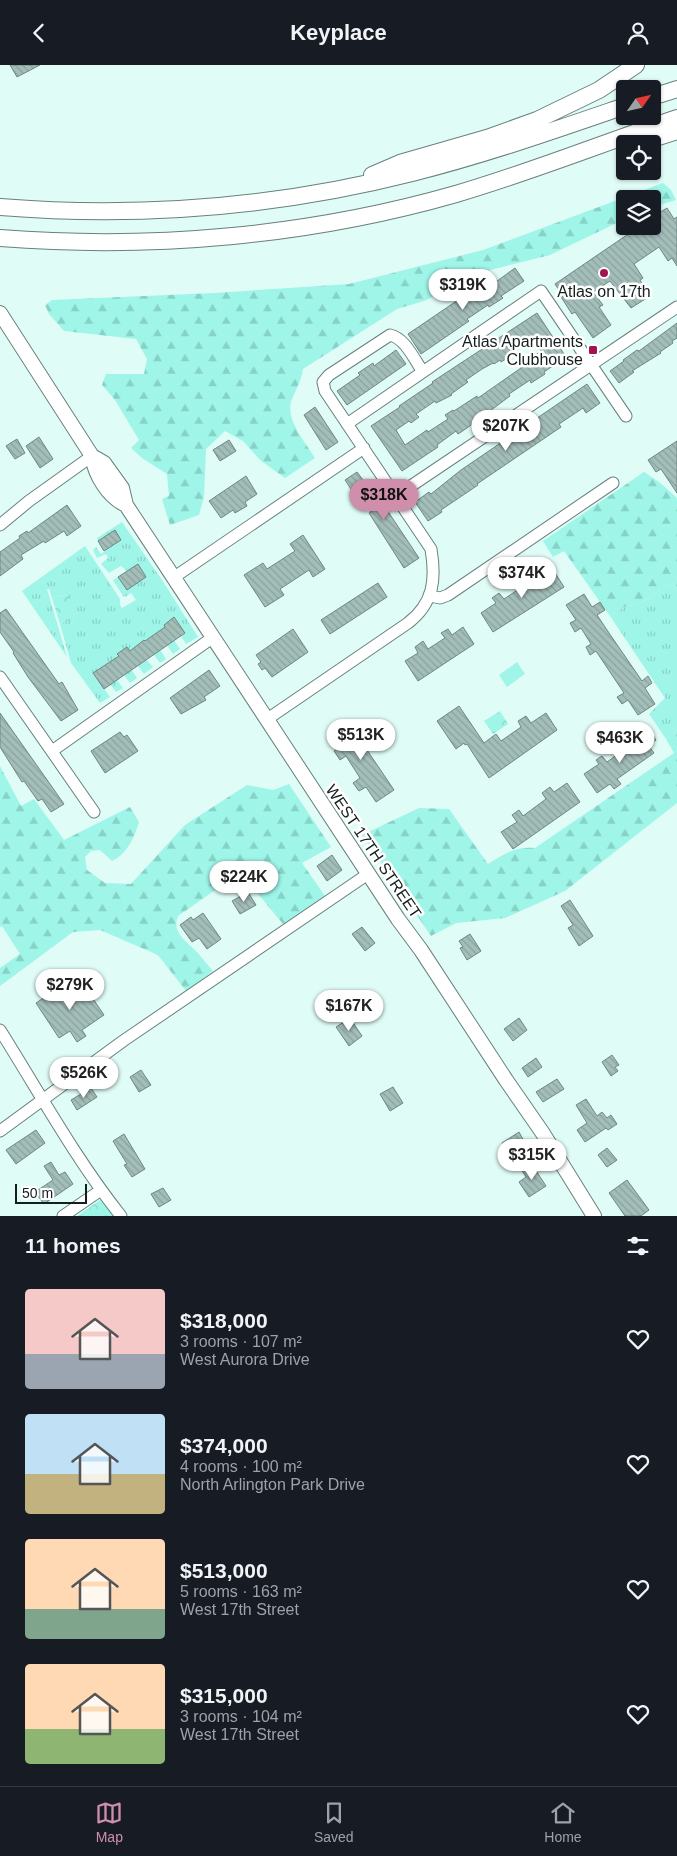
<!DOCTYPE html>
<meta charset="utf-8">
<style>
:root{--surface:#171b24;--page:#242831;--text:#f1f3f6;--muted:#9ea1a6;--line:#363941;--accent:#cf8eab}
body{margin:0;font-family:Helvetica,sans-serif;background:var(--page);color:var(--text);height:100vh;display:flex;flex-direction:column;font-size:19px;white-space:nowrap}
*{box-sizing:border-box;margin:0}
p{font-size:16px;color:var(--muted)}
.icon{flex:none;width:28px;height:28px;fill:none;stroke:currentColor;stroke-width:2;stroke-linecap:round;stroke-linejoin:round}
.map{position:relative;height:1151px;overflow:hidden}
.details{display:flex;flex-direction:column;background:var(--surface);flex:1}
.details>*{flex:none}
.needle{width:32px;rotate:56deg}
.tools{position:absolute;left:616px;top:15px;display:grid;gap:10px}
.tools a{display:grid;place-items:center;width:45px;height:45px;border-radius:5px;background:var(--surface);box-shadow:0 1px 4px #0004;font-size:25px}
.scale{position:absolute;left:15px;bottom:12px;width:72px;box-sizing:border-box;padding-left:5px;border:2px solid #141e1c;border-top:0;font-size:14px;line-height:18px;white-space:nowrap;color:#141e1c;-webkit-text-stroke:4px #fff;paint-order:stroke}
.price{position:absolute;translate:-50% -42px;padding:0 11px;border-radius:18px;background:#fff;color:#222;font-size:16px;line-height:32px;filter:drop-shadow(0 1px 2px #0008)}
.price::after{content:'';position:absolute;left:50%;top:30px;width:15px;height:11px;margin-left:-8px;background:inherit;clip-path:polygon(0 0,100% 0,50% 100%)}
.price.current{background:var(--accent);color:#111}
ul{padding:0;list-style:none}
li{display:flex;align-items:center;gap:15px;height:125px;padding:0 25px}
li span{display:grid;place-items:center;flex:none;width:140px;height:100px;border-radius:5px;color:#555}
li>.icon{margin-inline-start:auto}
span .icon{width:60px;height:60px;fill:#fffc;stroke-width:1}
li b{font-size:21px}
h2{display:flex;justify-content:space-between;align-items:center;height:60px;padding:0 25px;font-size:21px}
header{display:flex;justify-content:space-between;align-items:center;height:65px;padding:0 25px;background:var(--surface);font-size:22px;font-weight:700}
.dock{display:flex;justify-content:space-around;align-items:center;height:70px;border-top:1px solid var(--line);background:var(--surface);font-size:14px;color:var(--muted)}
.dock a{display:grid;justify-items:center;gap:2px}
.dock .current{color:var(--accent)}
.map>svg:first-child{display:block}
.grass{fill:url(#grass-tufts)}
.forest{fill:url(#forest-firs)}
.park{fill:url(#park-crowns)}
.garden{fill:#9ef5e8}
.building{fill:url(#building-back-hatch);stroke:#6e8783;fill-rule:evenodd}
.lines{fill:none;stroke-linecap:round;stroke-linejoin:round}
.minor-casing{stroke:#68817d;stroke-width:13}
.major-casing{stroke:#68817d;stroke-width:16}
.highway-casing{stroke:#68817d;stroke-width:18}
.minor{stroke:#fff;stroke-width:11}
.major{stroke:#fff;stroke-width:14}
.highway{stroke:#fff;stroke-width:16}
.poi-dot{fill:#a5124f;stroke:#fff;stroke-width:2}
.labels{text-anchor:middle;stroke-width:5;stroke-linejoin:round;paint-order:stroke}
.poi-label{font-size:16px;fill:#141e1c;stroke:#fff}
.street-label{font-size:16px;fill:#141e1c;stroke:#fff}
</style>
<header><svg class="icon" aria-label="back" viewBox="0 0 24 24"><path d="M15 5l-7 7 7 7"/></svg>Keyplace<svg class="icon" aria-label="person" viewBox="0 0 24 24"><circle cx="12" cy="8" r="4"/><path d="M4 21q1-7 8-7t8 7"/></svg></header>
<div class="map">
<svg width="677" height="1151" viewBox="0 0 677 1151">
<defs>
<pattern id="grass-tufts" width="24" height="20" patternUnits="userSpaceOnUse" patternTransform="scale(1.25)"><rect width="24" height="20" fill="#9ef5e8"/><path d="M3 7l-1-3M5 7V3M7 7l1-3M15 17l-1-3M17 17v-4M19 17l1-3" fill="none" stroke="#87d2c6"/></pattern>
<pattern id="forest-firs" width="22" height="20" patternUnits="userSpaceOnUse" patternTransform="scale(1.25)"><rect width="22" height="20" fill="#9ef5e8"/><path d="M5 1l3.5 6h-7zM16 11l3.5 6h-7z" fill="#87d2c6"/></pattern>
<pattern id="park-crowns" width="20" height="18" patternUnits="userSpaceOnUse" patternTransform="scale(1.25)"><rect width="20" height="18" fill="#9ef5e8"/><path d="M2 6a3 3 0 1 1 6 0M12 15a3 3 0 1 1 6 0" fill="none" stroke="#87d2c6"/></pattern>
<pattern id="building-back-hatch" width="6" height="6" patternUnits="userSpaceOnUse" patternTransform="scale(1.25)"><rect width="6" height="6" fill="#a3bdb9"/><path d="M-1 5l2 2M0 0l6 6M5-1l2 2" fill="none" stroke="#8ba29e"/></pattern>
</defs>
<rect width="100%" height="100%" fill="#e0fcf7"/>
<path class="grass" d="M122,457l40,58 36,57 -12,7 -5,-8 4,-4 -11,-14 -10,7 16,24 -7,5 -6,-9 -15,-8 14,22 -6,4 -16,-22 -9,6 18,20 -9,7 -7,-9 -19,-11 10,17 3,-2 6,9 -7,5 -7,-9 -7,5 7,9 -7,4 -5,-7 1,-2 -11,-15 -8,6 17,23 -10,6 -29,-40 -11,-39 15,-5 -8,-25 -15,4 -3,-9h-2l20,68 -45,-66 63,-45 35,53v6l2,3 14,-8 -5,-7 -6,4 -2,-1 -10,-16 5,-3 9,13 19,-13 -8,-12 -11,6 -6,-5 -12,7 -8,-9 7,-6 -2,-4 -9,4 -4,-8 3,-3 5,7 20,-14 -6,-10 -17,11 -1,-3z
M669,520l8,2v143l-11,9 -17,-25 16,-16 -55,-82 14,-9 15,-3z"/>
<path class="forest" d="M663,118l8,7 5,10 -23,7 -1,-8h-27v20l-75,36 -60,15 -66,31 -27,8 -94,60c-2,14 -8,21 -12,33 -5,19 15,41 24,56l-30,20 -25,-18 -17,-19 -18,-10 -19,18 -2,48 -5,18 -29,10 -8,-26 7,-3 -2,-22 -25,-16 -11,-10 8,-8 -24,-40 -13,-15 4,-11h38l3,-15 -11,-20 -72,-8 -15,-17 -4,-9 7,-5 162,-7 135,-9 134,-34z
M644,407l15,10 18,16v89l-8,-2 -30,19 -15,3 -14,9 -46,-65 -11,6 -10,-16z
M677,665v73l-112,88 -60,27 -49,5 -25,13 -69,-101 57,-27 30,1 39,55c17,-10 26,-18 47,-16l139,-95 -8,-14z
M0,701l21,40 13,-7 30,41 66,-33 9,15c-5,16 -11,31 -27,39l-12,-11 -9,1 -6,6 2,13 18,13 26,1 54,-59 62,-40 26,5 16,-6 42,63 -29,16 23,33 -42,28 -29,-35 -23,-10 -53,37c-7,16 9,26 19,36 5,6 10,12 16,19l-27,20 -28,-36 -58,-25 -27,2 -73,54v-18l20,-14 -18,-28 -2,1z"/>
<path class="park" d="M68,529l7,25 -15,5 -8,-26z
M500,646l8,13 -15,10 -9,-13z
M103,1133l12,18h-38z"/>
<path class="garden" d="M517,597l8,12 -18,13 -8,-12z"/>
<path class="building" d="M10,0h30l-23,12z
M667,143l7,11 3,-2v49l-5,-8 -4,3 -9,-14 -25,17 9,14 -3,2 10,16 -19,12 -21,-27 -17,11 10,13 -4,2 12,18 -18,13 -18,-26 -3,2 -11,-17 2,-1 -8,-12 85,-58h12v-9z
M515,203l9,13 -23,15 2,2 -14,9 -1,-2 -21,14 2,2 -48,33 -13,-20 75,-51 2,3 6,-5 2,3z
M537,248l29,44 -22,15 1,2 -14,9 -1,-3 -21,14 1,2 -43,32 -9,6 -2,-3 -19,14 1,2 -36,24 -31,-45 29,-19 -1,-1 34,-23 -1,-1zM531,271l10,15 -21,15 1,2 -43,30 -1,-2 -23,15 -1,-1 -8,5 3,4 -20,13 -1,-2 -22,15 -9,-15 13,-9 2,2 8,-6 -3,-3 19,-13 1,2 16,-8 -1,-1 17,-12 -2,-2 16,-11 11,-6 1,1 6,-4 1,2 8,-5 -3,-3z
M677,258v15l-5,3 1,2 -13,9 1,1 -29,18 2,1 -15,11 -9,-12 14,-10 -1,-1 14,-10 2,1z
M396,285l10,14 -59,41 -10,-14 23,-16 -2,-2 15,-10 1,3z
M587,319l13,19 -14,10 -3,-5 -24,16 2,3 -84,57 1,1 -37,25 1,2 -14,9 -13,-19 14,-10 2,2 30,-24z
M315,342l23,35 -12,8 -22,-35z
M39,372l14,22 -13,9 -14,-22z
M17,374l8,14 -10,6 -9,-13z
M229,375l7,11 -16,10 -7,-11z
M677,376v52l-16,-24 -5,3 -8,-12z
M357,407l25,33 1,-1 36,54 -15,10 -35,-55 2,-1 -13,-19 -3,2 -10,-15z
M246,411l11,18 -12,8 2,4 -12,7 -2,-3 -12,8 -12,-17z
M67,440l14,21 -14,10 -3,-5 -19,12 -1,-2 -23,14 2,4 -23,17v-24l20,-14 -1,-2 8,-5 1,2z
M115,465l6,10 -17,11 -6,-10z
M303,470l22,34 -12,8 -4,-7 -29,19 4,6 -19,12 -21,-32 19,-12 4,6 28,-18 -5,-7z
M138,499l8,13 -19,13 -9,-13z
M552,503l12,19 -71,45 -12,-19 15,-10 -4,-5 7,-5 5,6 24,-16 -4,-5 8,-5 4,5z
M378,518l9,14 -57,37 -9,-14z
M584,529l8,13 8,-5 5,8 -8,5 12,18 33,48 6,-5 4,7 -7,5 10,16 -17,11 -10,-15 -6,4 -5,-7 7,-4 -28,-42 -6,4 -4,-8 5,-3 -10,-16 -6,4 -5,-9 6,-3 -10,-15z
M6,544l53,75 3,-2 16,28 -17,11 -33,-44 -15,-24 1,-1 -14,-20v-19z
M174,552l11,16 -81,56 -11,-16 26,-17 -2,-2 10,-7 3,4 14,-11 1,1 20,-14 -1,-2z
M463,562l11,17 -56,37 -13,-20 13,-8 -3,-6 8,-6 5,8 17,-11 -4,-5 7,-4 4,6z
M293,564l15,23 -36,25 -7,-9 -3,2 -4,-6 3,-2 -5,-7z
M209,605l11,16 -16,11 2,3 -25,14 -11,-16z
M459,641l25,37 12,-9 5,7 20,-14 -3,-6 8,-5 5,7 15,-10 11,17 -68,48 -22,-34 -2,1 -1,-2 -8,6 -19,-28z
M0,648l64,91 -13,8 -9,-13 -4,2 -14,-20 -2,1 -22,-35z
M349,655l10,15 6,-4 6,8 -8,5 31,46 -18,12 -10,-15 -7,4 -6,-8 7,-5 -14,-22 -6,4 -6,-9 7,-4 -10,-15z
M650,666l6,9 -8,5 6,8 -37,26 4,5 -7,5 -4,-5 -13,9 -13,-19 15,-10 -3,-4 6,-4 5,6z
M120,667l4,5 3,-2 11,16 -33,22 -14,-22z
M567,718l13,19 -67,47 -12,-17 16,-10 -5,-7 7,-5 4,6 23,-17 -4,-6 8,-6 4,5z
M332,790l10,15 -15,11 -10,-15z
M248,827l8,13 -16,9 -8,-13z
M570,835l23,36 -14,10 -11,-18 5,-3 -12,-19z
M203,848l18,26 -14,10 -8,-11 -7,4 -12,-17 11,-8 2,3z
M362,862l13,16 -10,8 -13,-17z
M470,869l11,17 -14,9 -7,-12 3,-1 -4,-6z
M81,916l23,34 -22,15 4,6 -9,6 -7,-11 -11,7 -23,-35 22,-15 3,5z
M350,953l12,18 -13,10 -13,-19z
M519,953l8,12 -14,11 -9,-12z
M612,990l7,10 -4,2 3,4 -7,5 -9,-14z
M536,993l6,9 -14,10 -6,-9z
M141,1005l10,15 -12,7 -9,-15z
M557,1014l7,10 -21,13 -7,-10z
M393,1022l10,16 -13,8 -10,-17z
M91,1023l6,9 -20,13 -6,-10z
M586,1034l11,17 5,-4 5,6 4,-3 6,9 -9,6 -2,-2 -21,14 -8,-12 10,-7 -11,-18z
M36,1065l9,13 -29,21 -10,-14z
M519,1067l6,11 -17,10 -6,-10z
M124,1069l21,35 -13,8 -8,-12 3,-1 -14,-23z
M607,1083l10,12 -10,7 -9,-12z
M51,1097l8,13 6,-3 8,12 -29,20 -9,-12 18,-12 -9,-14z
M531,1098l15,23 -17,11 -10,-15 7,-5 -5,-8z
M627,1115l22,30 -8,6h-16l-16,-23z
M163,1123l8,12 -12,7 -8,-13z"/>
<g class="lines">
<g class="minor-casing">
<path id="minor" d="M347,359l194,-133 85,125
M396,431l281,-189
M0,460l29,-24 63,-45
M173,513l191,-130
M430,531l10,2 8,-3 165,-112
M0,612l94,135
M266,655l142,-97c26,-20 28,-44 23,-74l-106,-158 -2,-9 6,-7 61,-40c15,3 24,24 33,37
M52,686l160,-113
M0,965c39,62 75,128 121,186
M0,1066l123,-90 245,-167
M63,1151l38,-26"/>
</g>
<g class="major-casing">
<path id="major" d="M0,248l92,143c3,19 16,41 34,49
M92,391l12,7 18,25 4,17 272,414 23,31 85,130 36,52 52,84"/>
</g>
<g class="highway-casing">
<path id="highway" d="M652,32l25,-8
M643,77l34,-11
M372,110l28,-12 87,-25 50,-18 62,-30 37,-25
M0,142c138,11 278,0 412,-34 72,-18 143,-43 213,-67
M0,173c152,12 309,-2 456,-44 75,-22 147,-51 221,-76"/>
</g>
<use href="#minor" class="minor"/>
<use href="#major" class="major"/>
<use href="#highway" class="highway"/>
</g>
<g class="poi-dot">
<circle cx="604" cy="208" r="5"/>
<rect x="588" y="280" width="10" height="10" rx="2.5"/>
</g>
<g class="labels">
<g class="poi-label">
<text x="604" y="232">Atlas on 17th</text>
<text x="583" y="282" text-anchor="end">Atlas Apartments<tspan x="583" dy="18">Clubhouse</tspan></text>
</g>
<g class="street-label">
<text transform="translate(374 786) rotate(56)" y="6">WEST 17TH STREET</text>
</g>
</g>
</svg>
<div class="tools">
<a><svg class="needle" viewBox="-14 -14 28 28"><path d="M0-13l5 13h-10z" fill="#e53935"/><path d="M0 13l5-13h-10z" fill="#9ea1a6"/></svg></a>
<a><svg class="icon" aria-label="locate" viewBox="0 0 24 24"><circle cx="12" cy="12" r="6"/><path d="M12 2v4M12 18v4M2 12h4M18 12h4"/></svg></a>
<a><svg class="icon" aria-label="layers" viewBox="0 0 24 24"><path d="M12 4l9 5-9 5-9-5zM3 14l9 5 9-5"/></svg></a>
</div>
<div class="scale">50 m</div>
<b class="price" style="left:463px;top:246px">$319K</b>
<b class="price" style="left:506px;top:387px">$207K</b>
<b class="price current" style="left:384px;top:456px">$318K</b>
<b class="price" style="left:522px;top:534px">$374K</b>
<b class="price" style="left:361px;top:696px">$513K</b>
<b class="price" style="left:620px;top:699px">$463K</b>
<b class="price" style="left:244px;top:838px">$224K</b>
<b class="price" style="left:70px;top:946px">$279K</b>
<b class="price" style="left:349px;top:967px">$167K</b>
<b class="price" style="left:84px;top:1034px">$526K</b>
<b class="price" style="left:532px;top:1116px">$315K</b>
</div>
<section class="details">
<h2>11 homes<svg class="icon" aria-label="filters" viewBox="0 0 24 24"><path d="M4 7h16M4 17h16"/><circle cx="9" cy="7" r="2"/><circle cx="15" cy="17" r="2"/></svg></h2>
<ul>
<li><span style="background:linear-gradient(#f6c9c9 65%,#9aa5b1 0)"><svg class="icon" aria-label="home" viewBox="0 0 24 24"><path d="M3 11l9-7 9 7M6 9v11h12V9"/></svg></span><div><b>$318,000</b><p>3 rooms · 107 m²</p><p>West Aurora Drive</p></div><svg class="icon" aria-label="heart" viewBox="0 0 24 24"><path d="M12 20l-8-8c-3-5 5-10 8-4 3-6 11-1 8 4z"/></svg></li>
<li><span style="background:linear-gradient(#bfe0f5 60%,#c2b280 0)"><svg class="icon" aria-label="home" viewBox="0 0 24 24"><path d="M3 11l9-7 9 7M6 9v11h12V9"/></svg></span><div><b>$374,000</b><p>4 rooms · 100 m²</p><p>North Arlington Park Drive</p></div><svg class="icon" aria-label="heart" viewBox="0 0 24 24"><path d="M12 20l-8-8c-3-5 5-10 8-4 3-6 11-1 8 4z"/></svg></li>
<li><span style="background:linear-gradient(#ffd9b3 70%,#7fa58c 0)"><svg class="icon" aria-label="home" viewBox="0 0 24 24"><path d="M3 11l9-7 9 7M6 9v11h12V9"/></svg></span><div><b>$513,000</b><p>5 rooms · 163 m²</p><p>West 17th Street</p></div><svg class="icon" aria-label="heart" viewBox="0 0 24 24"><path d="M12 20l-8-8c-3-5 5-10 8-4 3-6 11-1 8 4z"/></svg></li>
<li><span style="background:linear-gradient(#ffd9b3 65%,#8fb573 0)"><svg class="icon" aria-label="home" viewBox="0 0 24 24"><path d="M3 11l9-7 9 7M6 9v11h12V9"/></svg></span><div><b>$315,000</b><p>3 rooms · 104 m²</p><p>West 17th Street</p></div><svg class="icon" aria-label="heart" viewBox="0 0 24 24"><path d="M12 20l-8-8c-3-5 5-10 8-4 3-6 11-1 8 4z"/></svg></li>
</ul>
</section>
<nav class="dock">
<a class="current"><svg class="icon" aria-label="map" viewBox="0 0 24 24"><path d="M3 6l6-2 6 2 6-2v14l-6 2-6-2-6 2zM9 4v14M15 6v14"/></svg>Map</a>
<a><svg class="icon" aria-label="saved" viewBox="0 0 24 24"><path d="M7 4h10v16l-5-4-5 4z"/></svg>Saved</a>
<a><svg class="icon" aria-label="home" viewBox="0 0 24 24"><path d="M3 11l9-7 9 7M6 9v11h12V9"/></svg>Home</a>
</nav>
